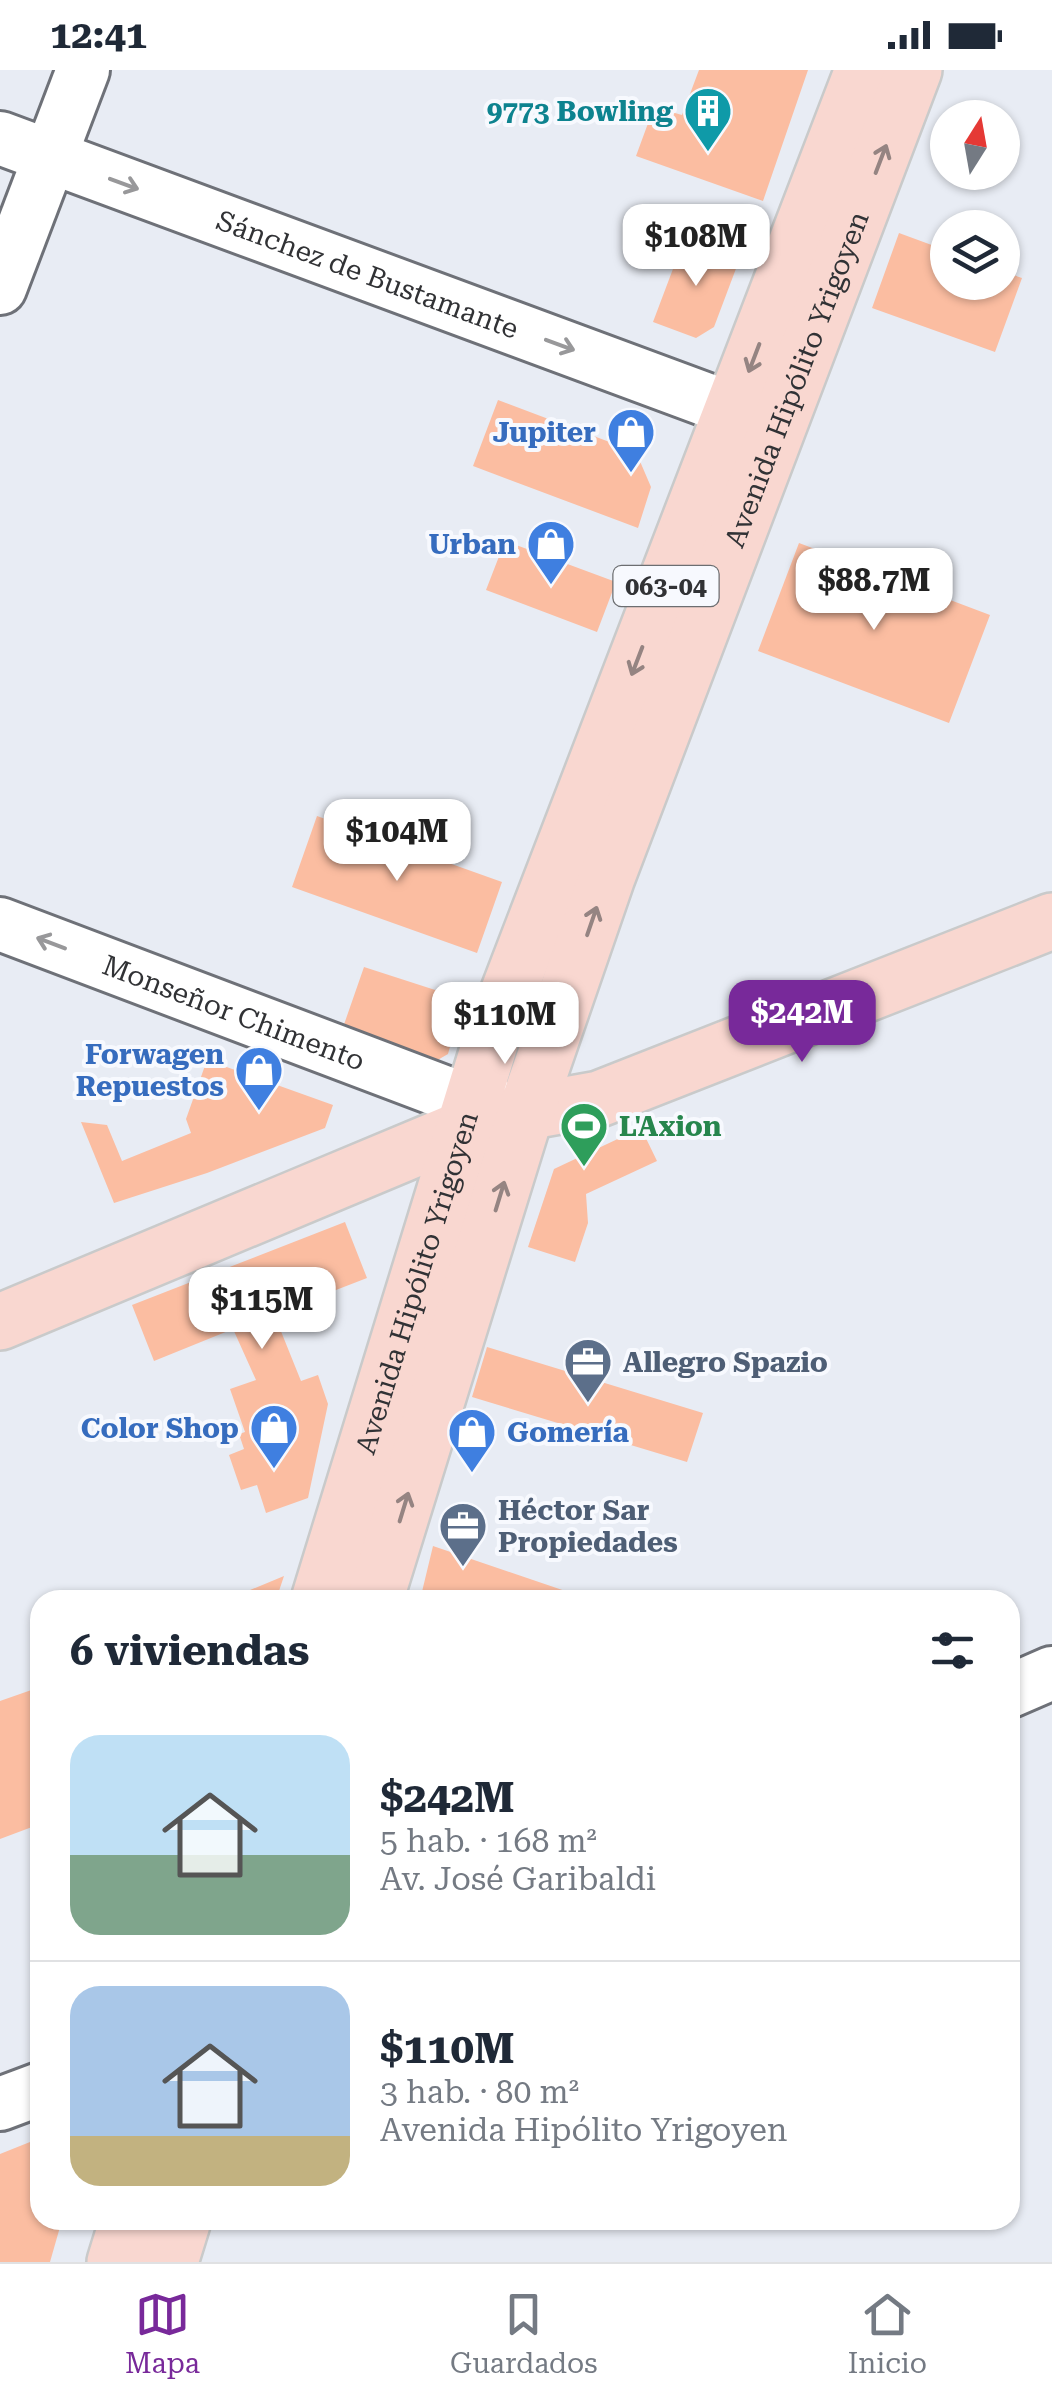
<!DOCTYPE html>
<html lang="es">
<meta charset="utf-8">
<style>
:root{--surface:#fff;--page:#f2f2f3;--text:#1f2937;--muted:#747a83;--line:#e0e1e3;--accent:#78299a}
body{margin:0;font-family:"Roboto Serif",serif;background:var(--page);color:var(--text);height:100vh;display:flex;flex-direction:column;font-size:38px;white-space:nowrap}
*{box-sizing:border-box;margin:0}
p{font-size:32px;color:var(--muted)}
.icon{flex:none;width:55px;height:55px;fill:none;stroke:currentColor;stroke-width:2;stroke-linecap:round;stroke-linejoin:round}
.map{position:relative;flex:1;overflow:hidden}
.drawer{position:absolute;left:30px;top:1520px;width:990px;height:640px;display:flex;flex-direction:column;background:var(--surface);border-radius:30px;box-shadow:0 2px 8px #0004}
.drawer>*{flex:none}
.needle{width:65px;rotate:11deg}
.tools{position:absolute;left:930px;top:30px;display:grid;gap:20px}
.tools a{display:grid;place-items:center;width:90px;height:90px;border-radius:50%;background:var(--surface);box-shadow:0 2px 8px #0004;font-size:50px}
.price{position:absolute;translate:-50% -85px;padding:0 22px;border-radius:20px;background:#fff;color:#222;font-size:32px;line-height:65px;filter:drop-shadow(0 2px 5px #0008)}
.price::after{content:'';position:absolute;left:50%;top:60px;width:30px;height:22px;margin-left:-15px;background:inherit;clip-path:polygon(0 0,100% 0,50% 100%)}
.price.on{background:var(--accent);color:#fff}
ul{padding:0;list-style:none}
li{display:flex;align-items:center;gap:30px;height:250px;padding:0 40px}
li+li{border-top:2px solid var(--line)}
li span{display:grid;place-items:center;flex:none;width:280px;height:200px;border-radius:30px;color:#555}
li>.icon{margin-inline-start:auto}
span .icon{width:120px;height:120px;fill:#fffc;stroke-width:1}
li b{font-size:42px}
h2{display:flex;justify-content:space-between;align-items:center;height:120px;padding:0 40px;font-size:42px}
.status{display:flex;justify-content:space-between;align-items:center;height:70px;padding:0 50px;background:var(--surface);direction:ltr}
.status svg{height:28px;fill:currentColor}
.tab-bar{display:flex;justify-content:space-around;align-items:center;height:140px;border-top:2px solid var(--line);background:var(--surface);font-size:28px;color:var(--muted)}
.tab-bar a{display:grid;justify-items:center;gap:5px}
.tab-bar .on{color:var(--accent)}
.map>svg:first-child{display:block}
.building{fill:#fbbda1}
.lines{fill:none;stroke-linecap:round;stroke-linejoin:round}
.minor-casing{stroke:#6e7178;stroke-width:58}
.major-casing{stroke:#c9caca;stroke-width:60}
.minor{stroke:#fff;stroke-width:52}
.major{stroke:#f9d7d0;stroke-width:55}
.oneway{stroke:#958482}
.oneway2{stroke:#98989a}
.labels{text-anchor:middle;stroke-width:8;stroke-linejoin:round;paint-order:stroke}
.shield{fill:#f7f9fe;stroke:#6c6e71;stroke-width:2.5}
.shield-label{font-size:25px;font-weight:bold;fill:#313235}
.culture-label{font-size:28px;font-weight:bold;fill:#0d838f;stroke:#f7f9fe;text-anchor:end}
.street-label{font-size:28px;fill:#313235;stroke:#f7f9fe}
.shop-label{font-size:28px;font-weight:bold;fill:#366cbe;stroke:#f7f9fe;text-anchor:end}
.leisure-label{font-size:28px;font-weight:bold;fill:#27864d;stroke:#f7f9fe;text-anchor:start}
.service-label{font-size:28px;font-weight:bold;fill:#4e5e75;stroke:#f7f9fe;text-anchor:start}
</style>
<div class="status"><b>12:41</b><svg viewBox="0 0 49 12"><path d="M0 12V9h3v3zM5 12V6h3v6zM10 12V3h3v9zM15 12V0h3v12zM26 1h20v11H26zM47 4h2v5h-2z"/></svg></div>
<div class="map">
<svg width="1052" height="2192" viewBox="0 0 1052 2192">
<rect width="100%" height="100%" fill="#e8ecf4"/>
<path class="building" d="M699,0h109l-45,131 -127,-45 18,-49 28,8z
M899,163l49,18v31h54v-11l20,7 -27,74 -123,-44z
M685,167l55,21 -26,69 -18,11 -43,-16z
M498,330l138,52 15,35 -13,41 -165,-62z
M505,471l111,41 -19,50 -111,-42z
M799,473l191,72 -41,108 -191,-72z
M317,746l185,66 -25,71 -185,-66z
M364,897l99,32 -15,55 -19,11 -89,-29z
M207,990l126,45 -8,23 -118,45 -93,30 -33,-81 26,3 15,36 69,-28 -5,-14z
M641,1058l16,33 -71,33 2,29 -13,39 -47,-15 26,-78z
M345,1152l22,56 -93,36 27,67 17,-6 10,29 -20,94 -42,15 -9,-28 -16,5 -12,-35 15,-6 -5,-15 6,-2 -15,-43 26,-9 -23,-51 -79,32 -22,-56z
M487,1277l216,66 -16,49 -215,-65z
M433,1476l147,50 -1,4h-159z
M284,1506l-8,24h-50z
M40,1617v137l-40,15v-138z
M40,2068v82h22l-12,42h-50v-108z"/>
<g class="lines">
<g class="minor-casing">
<g id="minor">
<path id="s1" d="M0,68l734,272"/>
<path d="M0,218l83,-218"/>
<path id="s2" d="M0,854l470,178 45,8"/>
<path d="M1010,1621l42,-18"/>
<path d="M0,2034l40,-15"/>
</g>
</g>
<g class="major-casing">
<g id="major">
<path d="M0,1252l462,-193 64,-17 73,-13 453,-178"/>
<path id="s3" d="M319,1530l176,-573 368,-957"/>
<path id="s4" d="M375,1530l151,-488 81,-235 307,-807"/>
<path d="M115,2192l13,-42"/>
<path d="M170,2192l13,-42"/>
</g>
</g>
<use href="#minor" class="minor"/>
<use href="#major" class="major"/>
</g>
<defs><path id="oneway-shaft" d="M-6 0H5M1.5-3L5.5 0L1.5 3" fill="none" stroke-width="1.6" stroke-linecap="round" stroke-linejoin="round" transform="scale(2.5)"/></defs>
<g class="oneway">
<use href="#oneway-shaft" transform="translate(881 89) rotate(-69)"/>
<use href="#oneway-shaft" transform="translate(754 288) rotate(111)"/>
<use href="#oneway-shaft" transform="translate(637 591) rotate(111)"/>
<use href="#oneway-shaft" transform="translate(592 851) rotate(-71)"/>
<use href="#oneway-shaft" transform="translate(500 1126) rotate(-73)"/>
<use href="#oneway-shaft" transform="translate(404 1437) rotate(-73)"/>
</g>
<g class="oneway2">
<use href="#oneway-shaft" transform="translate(124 114) rotate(20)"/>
<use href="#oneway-shaft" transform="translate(560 275) rotate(20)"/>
<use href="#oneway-shaft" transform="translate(51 873) rotate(-159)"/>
</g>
<defs>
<g id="building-pin" transform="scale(2.5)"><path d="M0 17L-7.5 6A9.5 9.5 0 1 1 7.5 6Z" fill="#0f9aa8" stroke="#f7f9fe"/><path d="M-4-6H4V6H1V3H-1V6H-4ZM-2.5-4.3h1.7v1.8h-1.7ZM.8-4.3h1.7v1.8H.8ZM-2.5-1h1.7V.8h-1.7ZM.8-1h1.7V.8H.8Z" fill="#fff"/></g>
<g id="shop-pin" transform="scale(2.5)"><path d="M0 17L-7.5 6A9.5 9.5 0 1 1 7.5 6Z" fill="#3f7fe0" stroke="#f7f9fe"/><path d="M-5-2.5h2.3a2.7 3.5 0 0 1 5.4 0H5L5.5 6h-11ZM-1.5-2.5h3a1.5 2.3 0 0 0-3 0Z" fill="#fff"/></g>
<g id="stadium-pin" transform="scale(2.5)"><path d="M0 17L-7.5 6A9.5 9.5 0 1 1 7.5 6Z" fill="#2e9e5b" stroke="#f7f9fe"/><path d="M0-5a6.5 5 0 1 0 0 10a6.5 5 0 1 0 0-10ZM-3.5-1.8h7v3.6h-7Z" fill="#fff"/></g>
<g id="office-pin" transform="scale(2.5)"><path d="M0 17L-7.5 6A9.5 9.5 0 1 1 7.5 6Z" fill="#5c6f8a" stroke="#f7f9fe"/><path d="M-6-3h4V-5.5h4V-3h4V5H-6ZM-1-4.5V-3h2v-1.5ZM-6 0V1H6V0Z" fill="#fff"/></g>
</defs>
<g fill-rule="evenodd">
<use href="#building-pin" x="708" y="41"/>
<use href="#shop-pin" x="631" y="362"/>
<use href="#shop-pin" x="551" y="474"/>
<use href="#shop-pin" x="259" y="1000"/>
<use href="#stadium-pin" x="584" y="1056"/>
<use href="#office-pin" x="588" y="1292"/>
<use href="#shop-pin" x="274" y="1358"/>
<use href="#shop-pin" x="472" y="1362"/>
<use href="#office-pin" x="463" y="1456"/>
</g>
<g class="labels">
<rect class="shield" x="613.5" y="496" width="105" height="40" rx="8"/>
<g class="shield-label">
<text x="666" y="525">063-04</text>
</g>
<g class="culture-label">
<text x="673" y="51">9773 Bowling</text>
</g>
<g class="street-label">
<text dy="10" stroke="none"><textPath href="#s1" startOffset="392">Sánchez de Bustamante</textPath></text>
<text dy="10" stroke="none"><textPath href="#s4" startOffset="1292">Avenida Hipólito Yrigoyen</textPath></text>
<text dy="10" stroke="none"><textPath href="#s2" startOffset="250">Monseñor Chimento</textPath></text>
<text dy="10" stroke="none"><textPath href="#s3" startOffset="332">Avenida Hipólito Yrigoyen</textPath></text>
</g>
<g class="shop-label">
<text x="596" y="372">Jupiter</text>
<text x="516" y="484">Urban</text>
<text x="224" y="994">Forwagen<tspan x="224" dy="32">Repuestos</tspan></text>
<text x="239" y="1368">Color Shop</text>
<text x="507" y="1372" text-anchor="start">Gomería</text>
</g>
<g class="leisure-label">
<text x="619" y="1066">L'Axion</text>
</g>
<g class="service-label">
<text x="623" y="1302">Allegro Spazio</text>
<text x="498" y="1450">Héctor Sar<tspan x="498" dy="32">Propiedades</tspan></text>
</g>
</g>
</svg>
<div class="tools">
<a><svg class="needle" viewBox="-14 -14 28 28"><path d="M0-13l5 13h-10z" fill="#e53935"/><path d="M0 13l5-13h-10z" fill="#747a83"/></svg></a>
<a><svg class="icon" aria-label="layers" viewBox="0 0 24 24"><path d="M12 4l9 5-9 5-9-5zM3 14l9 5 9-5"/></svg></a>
</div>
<b class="price" style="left:696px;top:219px">$108M</b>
<b class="price" style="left:874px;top:563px">$88.7M</b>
<b class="price" style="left:397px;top:814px">$104M</b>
<b class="price on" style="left:802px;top:995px">$242M</b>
<b class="price" style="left:505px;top:997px">$110M</b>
<b class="price" style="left:262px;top:1282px">$115M</b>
<section class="drawer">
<h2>6 viviendas<svg class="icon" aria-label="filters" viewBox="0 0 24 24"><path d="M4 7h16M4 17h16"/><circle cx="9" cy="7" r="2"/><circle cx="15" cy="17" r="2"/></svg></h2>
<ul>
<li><span style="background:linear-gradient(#bfe0f5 60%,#7fa58c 0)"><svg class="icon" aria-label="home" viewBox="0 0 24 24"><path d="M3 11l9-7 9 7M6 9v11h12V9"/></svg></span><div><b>$242M</b><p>5 hab. · 168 m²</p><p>Av. José Garibaldi</p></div></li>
<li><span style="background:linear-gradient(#a9c7e8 75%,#c2b280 0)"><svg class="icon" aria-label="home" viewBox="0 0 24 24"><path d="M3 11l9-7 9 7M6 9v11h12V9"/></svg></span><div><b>$110M</b><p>3 hab. · 80 m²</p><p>Avenida Hipólito Yrigoyen</p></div></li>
</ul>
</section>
</div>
<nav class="tab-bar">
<a class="on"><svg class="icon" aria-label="map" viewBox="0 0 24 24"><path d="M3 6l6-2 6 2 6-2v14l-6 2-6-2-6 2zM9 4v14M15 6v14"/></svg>Mapa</a>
<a><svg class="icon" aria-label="saved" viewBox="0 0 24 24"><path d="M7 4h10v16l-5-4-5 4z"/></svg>Guardados</a>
<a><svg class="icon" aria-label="home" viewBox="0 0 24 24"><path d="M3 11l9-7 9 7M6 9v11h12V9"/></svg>Inicio</a>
</nav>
